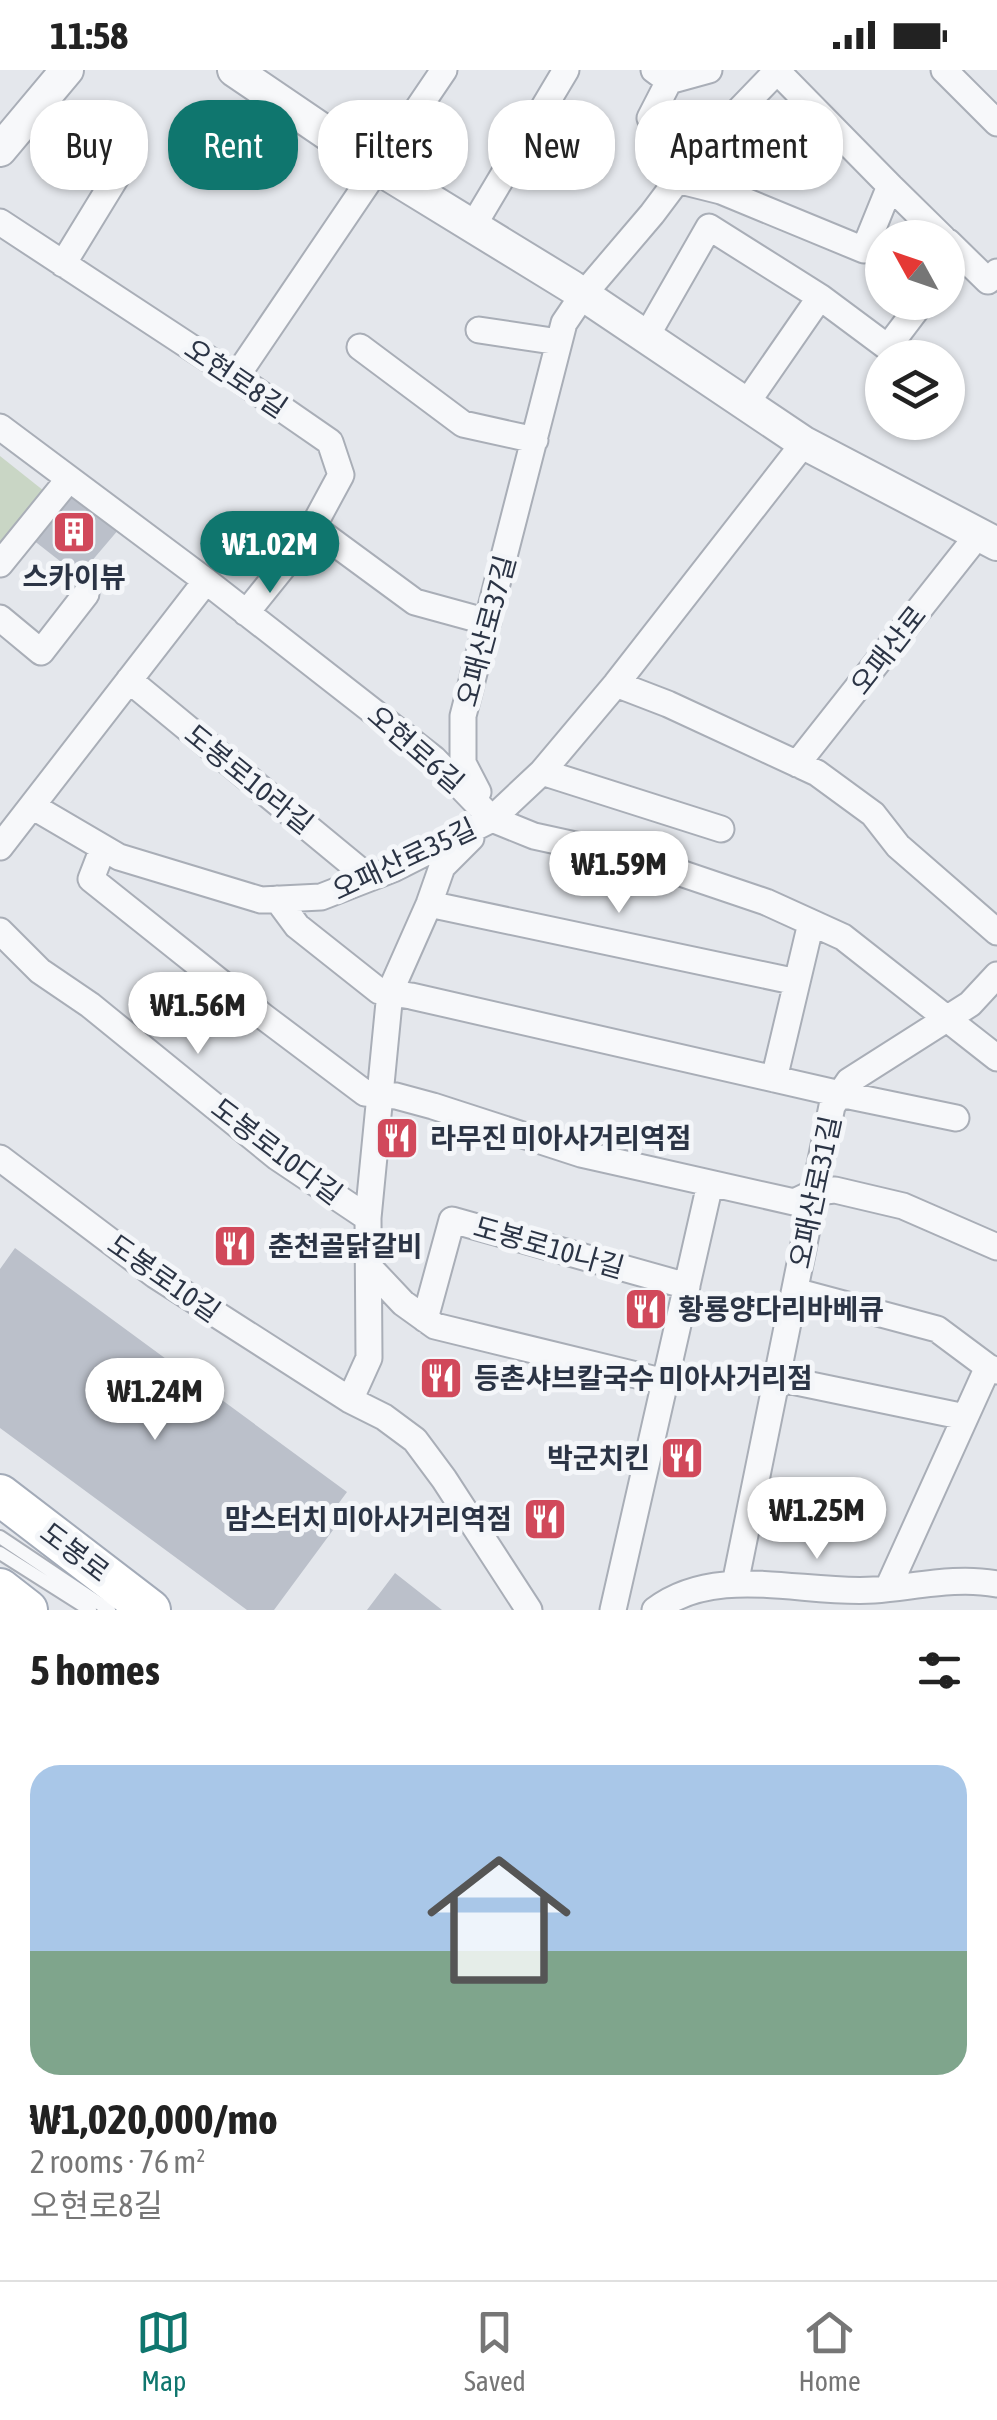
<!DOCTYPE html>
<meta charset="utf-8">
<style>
:root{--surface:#fff;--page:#f2f2f2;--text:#222;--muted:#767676;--line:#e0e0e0;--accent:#0f766e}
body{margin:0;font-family:"Asap Condensed","Noto Sans KR",sans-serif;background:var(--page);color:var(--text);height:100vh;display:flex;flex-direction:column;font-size:38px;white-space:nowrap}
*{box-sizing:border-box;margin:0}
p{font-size:32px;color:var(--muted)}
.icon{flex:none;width:55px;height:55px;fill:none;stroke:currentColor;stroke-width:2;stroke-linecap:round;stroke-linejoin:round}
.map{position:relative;height:1540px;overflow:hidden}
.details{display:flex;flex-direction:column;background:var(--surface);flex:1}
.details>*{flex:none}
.banner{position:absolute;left:30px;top:30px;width:938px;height:90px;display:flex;gap:20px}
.needle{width:65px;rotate:310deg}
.controls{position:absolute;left:865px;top:150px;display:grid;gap:20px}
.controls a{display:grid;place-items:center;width:100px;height:100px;border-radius:50%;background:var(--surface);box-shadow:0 2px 8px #0004;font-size:50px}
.price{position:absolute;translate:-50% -85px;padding:0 22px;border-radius:35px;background:#fff;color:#222;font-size:32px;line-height:65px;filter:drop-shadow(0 2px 5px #0008)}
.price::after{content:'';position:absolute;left:50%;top:60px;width:30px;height:22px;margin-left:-15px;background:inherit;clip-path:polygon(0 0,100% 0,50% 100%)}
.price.on{background:var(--accent);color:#fff}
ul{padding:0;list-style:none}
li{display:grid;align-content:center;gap:20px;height:530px;padding:0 30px}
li+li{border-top:2px solid var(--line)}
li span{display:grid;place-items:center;height:310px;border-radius:30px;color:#555}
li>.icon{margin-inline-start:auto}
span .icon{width:180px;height:180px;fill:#fffc;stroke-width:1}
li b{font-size:42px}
h2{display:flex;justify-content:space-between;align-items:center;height:120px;padding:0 30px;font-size:42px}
.pill{padding:0 35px;border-radius:40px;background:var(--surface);box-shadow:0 2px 8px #0004;font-size:35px;line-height:90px}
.pill.on{background:var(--accent);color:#fff}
.status{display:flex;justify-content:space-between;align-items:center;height:70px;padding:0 50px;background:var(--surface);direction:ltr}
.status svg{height:28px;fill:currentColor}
.dock{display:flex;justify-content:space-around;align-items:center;height:140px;border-top:2px solid var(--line);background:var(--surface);font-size:28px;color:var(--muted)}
.dock a{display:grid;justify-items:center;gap:5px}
.dock .on{color:var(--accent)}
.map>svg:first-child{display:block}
.green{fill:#c9d6c5}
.building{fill:#bbc0ca}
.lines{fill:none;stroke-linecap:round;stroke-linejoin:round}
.service-casing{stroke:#a9aeb7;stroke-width:16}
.minor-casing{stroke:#a9aeb7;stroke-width:29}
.tertiary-casing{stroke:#a9aeb7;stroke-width:36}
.primary-casing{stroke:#a3abb8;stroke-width:44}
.service{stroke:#f7f8fa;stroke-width:12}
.minor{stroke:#f7f8fa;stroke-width:25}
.tertiary{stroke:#f7f8fa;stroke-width:32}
.primary{stroke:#fff;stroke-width:40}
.labels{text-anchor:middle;stroke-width:10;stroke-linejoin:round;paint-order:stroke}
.street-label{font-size:28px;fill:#2b3445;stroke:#f4f6f9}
.poi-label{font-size:28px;font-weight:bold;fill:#2b3445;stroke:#f4f6f9;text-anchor:start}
</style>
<div class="status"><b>11:58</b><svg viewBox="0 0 49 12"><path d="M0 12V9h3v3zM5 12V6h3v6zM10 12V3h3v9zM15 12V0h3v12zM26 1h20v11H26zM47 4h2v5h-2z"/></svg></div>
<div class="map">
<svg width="997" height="1540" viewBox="0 0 997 1540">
<rect width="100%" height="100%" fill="#e4e7ec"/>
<path class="green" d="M0,386l44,35 -44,54z"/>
<path class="building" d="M68,416l51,43 -40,47 -51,-40z
M15,1178l332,244 -20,27 9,7 -62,84h-27l-247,-182v-159z
M395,1503l47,37h-75z"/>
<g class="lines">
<g class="service-casing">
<path id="service" d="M0,1467l109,73
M0,1483l90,57"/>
</g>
<g class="minor-casing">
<path id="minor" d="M654,0l15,11 -19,37 47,36
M944,0l53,53
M777,1l113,115 53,52
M669,11l40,-11
M677,110l44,11 143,59 26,-64
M0,152l236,155 94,65 11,33 -33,61 -62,77
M473,156l93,-156
M948,172l40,39 9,-9
M63,194l60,-98
M820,227l82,61
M479,260l80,12
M646,267l63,-110 111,70 -74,107
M360,277l103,77 72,16
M888,277l28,-37
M236,307l208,-307
M0,357l206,154 228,178 58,60 42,17 105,23 127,43 77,35 154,121
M313,457l102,75 73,20
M0,494l69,-85
M0,548l41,34 45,-58
M129,610l240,198
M616,614l52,20 149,69 56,41 25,32 99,86
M797,694l181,-229
M542,702l179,57
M478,722l-15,-29v-47l101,-393 19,-28 69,-81 45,-60 81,-84
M32,736l87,51 142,43 60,-3 72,-28 99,-50 50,-47 74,-88 188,-241
M0,777l206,-266
M103,778l-12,31 173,138 101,76 31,3 37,10 148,48 213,48 21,-10 20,-2 68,16 94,41
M277,829l20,27 82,65 32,5 429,98 116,24
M429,834l368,78
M0,861l40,40 50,34 187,152 91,61
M774,1009l37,-156
M0,1088l155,117 195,125 34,17 31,23 29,39 85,131
M369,1197l34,36 32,23 230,56
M795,1221l142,38 51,38 9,4
M425,1249l27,-99 235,66
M777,1308l188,39
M350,1330l19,-42 -1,-140 22,-226 39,-88 13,-37 29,-29
M735,1514l97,-478 17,-25 121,-77 27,-29
M888,1518l100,-221
M613,1540l97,-426
M655,1540c62,-47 148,-15 219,-20 40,-3 83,-14 123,-6"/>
</g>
<g class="tertiary-casing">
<path id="tertiary" d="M234,0l144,98 194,119 232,156 193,101
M0,80l67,-80"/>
</g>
<g class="primary-casing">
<path id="primary" d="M0,1425l150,115
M0,1519l27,21"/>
</g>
<use href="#service" class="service"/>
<use href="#minor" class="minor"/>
<use href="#tertiary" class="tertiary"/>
<use href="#primary" class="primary"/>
</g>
<defs>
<g id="building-square" transform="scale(2.25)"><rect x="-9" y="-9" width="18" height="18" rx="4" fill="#d1495b" stroke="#f4f6f9"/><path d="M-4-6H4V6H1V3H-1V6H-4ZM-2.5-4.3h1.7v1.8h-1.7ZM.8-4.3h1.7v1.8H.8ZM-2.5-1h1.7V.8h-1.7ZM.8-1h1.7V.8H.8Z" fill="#fff"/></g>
<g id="restaurant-square" transform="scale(2.25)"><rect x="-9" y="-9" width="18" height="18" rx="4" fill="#d1495b" stroke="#f4f6f9"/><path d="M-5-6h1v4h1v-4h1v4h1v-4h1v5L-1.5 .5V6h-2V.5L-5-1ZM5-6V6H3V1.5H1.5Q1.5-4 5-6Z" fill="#fff"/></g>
</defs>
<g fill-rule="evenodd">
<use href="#building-square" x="74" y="462"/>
<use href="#restaurant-square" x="397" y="1068"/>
<use href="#restaurant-square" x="235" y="1176"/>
<use href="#restaurant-square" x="646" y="1239"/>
<use href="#restaurant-square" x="441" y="1308"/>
<use href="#restaurant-square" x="682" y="1388"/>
<use href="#restaurant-square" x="545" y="1449"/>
</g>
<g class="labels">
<g class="street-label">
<text transform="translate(236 308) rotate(34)" y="10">오현로8길</text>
<text transform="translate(486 561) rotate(-75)" y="10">오패산로37길</text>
<text transform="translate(888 580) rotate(-52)" y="10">오패산로</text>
<text transform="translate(416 679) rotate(41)" y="10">오현로6길</text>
<text transform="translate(249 709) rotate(39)" y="10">도봉로10라길</text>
<text transform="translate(404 789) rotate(-25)" y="10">오패산로35길</text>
<text transform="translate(277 1081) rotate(37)" y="10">도봉로10다길</text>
<text transform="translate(815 1122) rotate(-78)" y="10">오패산로31길</text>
<text transform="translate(549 1177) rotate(16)" y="10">도봉로10나길</text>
<text transform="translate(164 1208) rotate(35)" y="10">도봉로10길</text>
<text transform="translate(75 1482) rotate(37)" y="10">도봉로</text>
</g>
<g class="poi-label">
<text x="74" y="517" text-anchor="middle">스카이뷰</text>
<text x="430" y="1078">라무진 미아사거리역점</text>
<text x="268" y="1186">춘천골닭갈비</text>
<text x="678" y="1249">황룡양다리바베큐</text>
<text x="474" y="1318">등촌샤브칼국수 미아사거리점</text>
<text x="650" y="1398" text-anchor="end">박군치킨</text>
<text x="512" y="1459" text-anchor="end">맘스터치 미아사거리역점</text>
</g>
</g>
</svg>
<div class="controls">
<a><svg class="needle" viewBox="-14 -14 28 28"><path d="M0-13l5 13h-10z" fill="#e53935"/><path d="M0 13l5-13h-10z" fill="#767676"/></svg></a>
<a><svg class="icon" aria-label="layers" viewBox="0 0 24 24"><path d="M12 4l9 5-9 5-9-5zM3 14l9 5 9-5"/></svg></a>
</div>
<b class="price on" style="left:270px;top:526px">₩1.02M</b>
<b class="price" style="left:619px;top:846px">₩1.59M</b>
<b class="price" style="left:198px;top:987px">₩1.56M</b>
<b class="price" style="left:155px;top:1373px">₩1.24M</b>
<b class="price" style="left:817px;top:1492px">₩1.25M</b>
<div class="banner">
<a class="pill">Buy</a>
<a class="pill on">Rent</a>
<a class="pill">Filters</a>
<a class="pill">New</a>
<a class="pill">Apartment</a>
</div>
</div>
<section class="details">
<h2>5 homes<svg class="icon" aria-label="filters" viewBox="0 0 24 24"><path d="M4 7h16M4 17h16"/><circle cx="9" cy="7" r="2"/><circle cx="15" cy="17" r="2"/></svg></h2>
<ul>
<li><span style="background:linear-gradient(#a9c7e8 60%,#7fa58c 0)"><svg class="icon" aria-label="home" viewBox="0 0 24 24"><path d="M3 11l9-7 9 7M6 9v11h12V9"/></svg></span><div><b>₩1,020,000/mo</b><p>2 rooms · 76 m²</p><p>오현로8길</p></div></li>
</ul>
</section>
<nav class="dock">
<a class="on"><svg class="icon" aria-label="map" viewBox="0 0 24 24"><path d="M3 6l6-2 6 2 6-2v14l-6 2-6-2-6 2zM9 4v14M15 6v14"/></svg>Map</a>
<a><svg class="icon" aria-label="saved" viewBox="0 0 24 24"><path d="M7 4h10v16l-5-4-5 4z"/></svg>Saved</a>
<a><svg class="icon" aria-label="home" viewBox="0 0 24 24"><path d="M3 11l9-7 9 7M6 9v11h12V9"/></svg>Home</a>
</nav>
